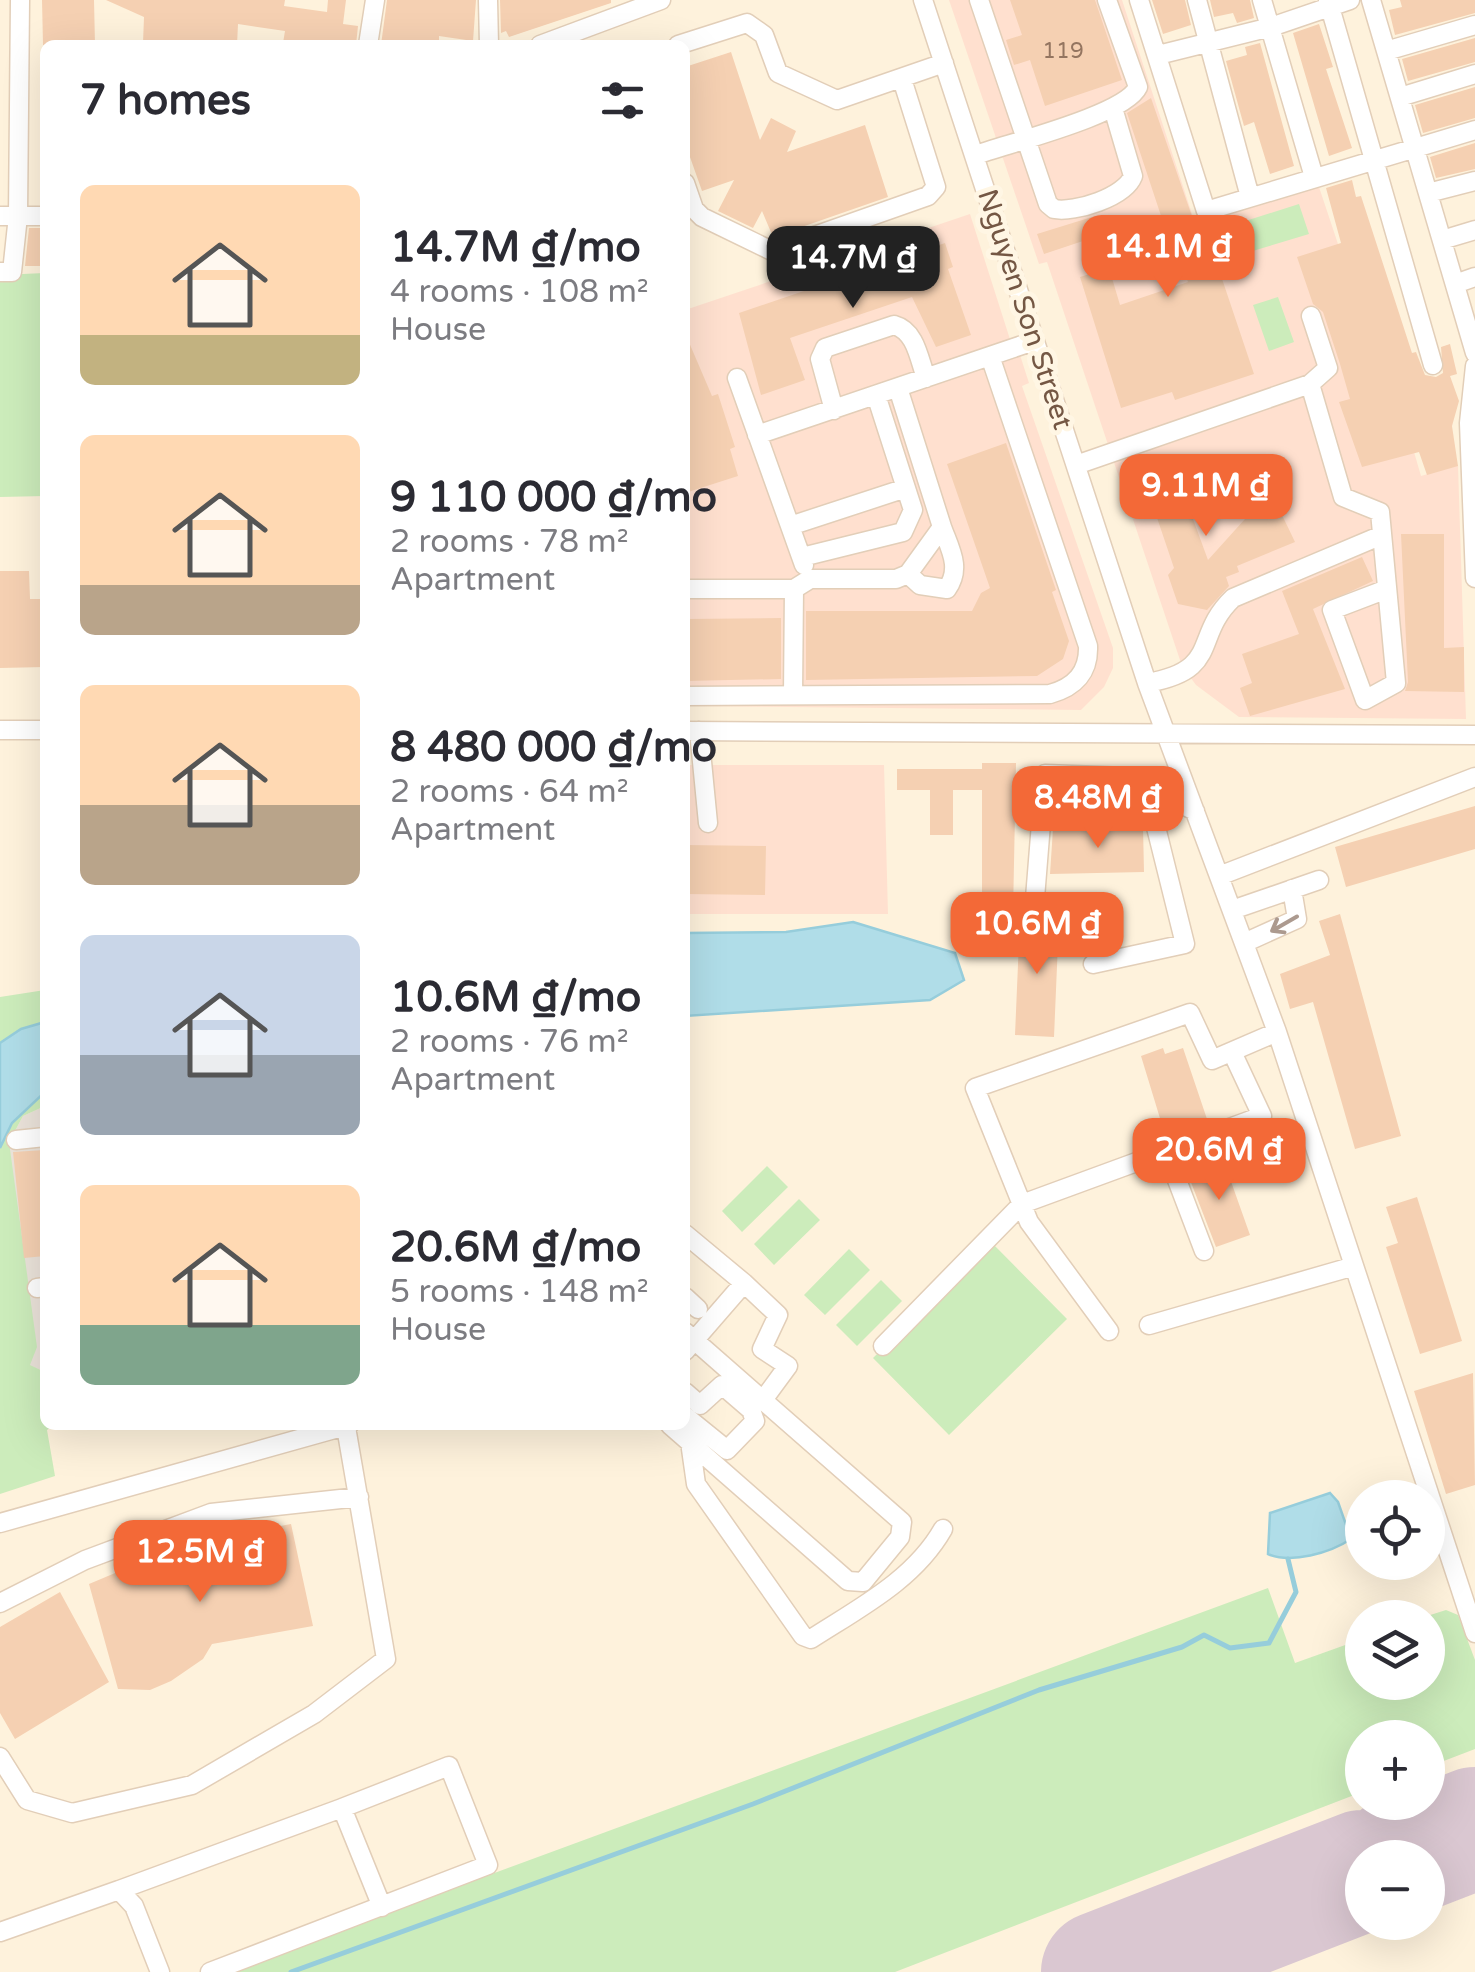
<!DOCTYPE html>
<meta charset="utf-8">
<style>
:root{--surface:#fff;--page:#f2f2f3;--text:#2b2b33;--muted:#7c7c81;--accent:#f36937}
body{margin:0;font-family:"Varela Round",sans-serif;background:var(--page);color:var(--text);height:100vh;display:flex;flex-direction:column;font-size:38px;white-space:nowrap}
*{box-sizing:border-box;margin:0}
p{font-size:32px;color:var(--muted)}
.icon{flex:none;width:55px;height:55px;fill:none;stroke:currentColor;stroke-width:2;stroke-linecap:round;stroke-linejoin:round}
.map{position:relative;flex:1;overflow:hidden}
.side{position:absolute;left:40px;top:40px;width:650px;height:1390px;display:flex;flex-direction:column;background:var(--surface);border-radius:15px;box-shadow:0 10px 40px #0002}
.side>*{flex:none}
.fabs{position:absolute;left:1345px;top:1480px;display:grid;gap:20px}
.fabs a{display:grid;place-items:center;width:100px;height:100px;border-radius:50%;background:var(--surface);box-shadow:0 10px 40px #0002;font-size:50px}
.price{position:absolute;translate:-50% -85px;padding:0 22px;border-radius:20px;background:var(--accent);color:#fff;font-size:32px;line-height:65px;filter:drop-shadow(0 2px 5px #0008)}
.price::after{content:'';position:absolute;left:50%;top:60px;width:30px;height:22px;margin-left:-15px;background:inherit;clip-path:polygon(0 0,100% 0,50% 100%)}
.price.selected{background:#222;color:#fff}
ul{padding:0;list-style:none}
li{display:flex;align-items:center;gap:30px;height:250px;padding:0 40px}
li span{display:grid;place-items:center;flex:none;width:280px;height:200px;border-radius:15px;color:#555}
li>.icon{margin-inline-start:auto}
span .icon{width:120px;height:120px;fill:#fffc;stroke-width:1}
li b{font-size:42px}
h2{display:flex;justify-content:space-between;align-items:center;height:120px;padding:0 40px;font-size:42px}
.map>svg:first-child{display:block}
.commercial{fill:#ffe0cf}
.industrial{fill:#ebe3da}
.green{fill:#ccecbb}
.water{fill:#b0dde8;stroke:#96cddb;stroke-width:2.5}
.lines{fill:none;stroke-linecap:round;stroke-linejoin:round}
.stream{stroke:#96cddb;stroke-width:5}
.runway{stroke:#dac7d1;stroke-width:122}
.building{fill:#f5d0b2}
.minor-casing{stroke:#e2ceb8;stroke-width:21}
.minor{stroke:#fff;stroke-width:18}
.oneway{stroke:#ac9a8f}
.labels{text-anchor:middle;stroke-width:10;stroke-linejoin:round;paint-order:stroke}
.number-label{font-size:22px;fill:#947560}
.street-label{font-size:28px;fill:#745744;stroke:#fff6e4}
</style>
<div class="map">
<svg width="1475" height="1972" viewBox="0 0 1475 1972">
<rect width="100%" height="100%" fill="#fef2dc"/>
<path class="commercial" d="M949,0h173l72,220 123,-39 62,186 10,-1 32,110 37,-11 8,254 -227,-2 -43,-32 -14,-19 -135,-404 -8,2z
M970,214l45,141h5l9,28 -7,3 91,262v20l-9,19 -23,23 -396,-4v-396z
M685,765h199l4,149h-203z"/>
<path class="industrial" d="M45,1106v266l-16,-7 -20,-223 14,-26z"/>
<path class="green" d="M1299,204l10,30 -63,19 -10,-29z
M45,273v223l-45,1v-222z
M1278,297l16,45 -25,9 -16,-46z
M45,990v116l-22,10 -14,26 28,205 -7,18 15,7v53h8l-6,5 8,46 -55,18v-497z
M767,1166l21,21 -46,45 -20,-21z
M799,1199l21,21 -46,45 -20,-21z
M991,1242l76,77 -118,116 -76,-77z
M849,1249l21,21 -45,45 -21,-20z
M881,1280l21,21 -45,45 -21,-21z
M1268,1588l27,75 67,-24v43h66v-64l-4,-1 22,-7 12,5 17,45v89l-47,18v-29h-66v54l-467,180h-669z"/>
<path class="water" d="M853,922l102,31 9,27 -34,20 -245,16v-83l101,-1z
M45,1022v70l-33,31 -12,25v-105l21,-14z
M1330,1493l8,9 13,37c-21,14 -60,25 -83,15l2,-41z"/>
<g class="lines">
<path class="stream" d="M291,1972l462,-168 286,-114 143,-43 22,-12 26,13 39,-5 27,-51 -8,-33"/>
<path class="runway" d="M1398,1858l77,-30
M1102,1972l260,-101"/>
</g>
<path class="building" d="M42,0h52l1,45h-52z
M106,0h179l-1,6 43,6 1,-12h18l-3,24 15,2 -2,19 -73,-2 2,-12 -47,-7 -1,21h-86l-8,-2 1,-26z
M387,0h89l-3,41 -34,-5v9h-58z
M500,0h111v3l-102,34 -3,-6 -5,2z
M1010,0h85l27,80 -77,26 -15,-46 -16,5 -8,-25 16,-5z
M1152,0h33l6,25 -28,9z
M1210,0h40l4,18 -17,5 -4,-10 -19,4z
M1400,0h75v13l-80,22 -6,-25 13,-3z
M1319,24l14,43 -7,2 26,79 -23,8 -36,-123z
M1475,38v24l-67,19 -6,-22z
M1260,43l34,123 -24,8 -16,-52 -10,4 -18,-65 21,-6 -2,-8z
M731,52l29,88 11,-22 25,13 -9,21 78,-27 23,72 -115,40 -11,-26 -9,17 -35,-17 16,-31 -32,11 -17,-48v-76z
M1475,87v31l-52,15 -8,-28z
M1151,98l44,127 12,29 6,-2 41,122 -79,26 -3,-8 -51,16 -41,-131 29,-9 11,37 68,-23 -9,-27 -20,5 -7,-22 15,-4 -40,-121z
M1475,143v26l-39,9 -6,-21z
M1352,180l4,17 5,-1 51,157 4,-1 9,23 11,2 7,-4 -2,-26 9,-3 7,30 -7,2 9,25 -7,25 6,40 -31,9 -8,-23 -57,15 -23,-65 11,-3 -10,-35 -17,-52 -10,-8 -16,-47 44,-14 -15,-55z
M1092,217l6,19 -54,18 -7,-20z
M29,228h16v38h-20z
M945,243l8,24 -5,2 23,66 -35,12 -24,-50 -122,41 15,42 -44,15 -22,-82z
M685,333l27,63 6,-2 17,53 -5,2 8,27 -53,17z
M1006,443l50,147 -4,2 17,49 -6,18 -26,17 -231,4v-69h166l9,-18 9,-5 -43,-124z
M1181,461l9,26 -8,2 26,71 55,-61 20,18 12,25 -58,24 2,6 -13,5 3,9 -22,24 -29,-6 -10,-29 6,-7 -23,-68 -7,2 -9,-25z
M1401,534h43v114l20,-1v45l-59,-1 3,-9z
M1362,557l11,24 -60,28 32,80 -95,27 -10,-28 12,-5 -10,-29 57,-20 -17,-43z
M0,571h29l1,28h15v68l-45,1z
M781,618v61l-96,2v-62z
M982,763h34l-3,150h-31v-123h-29v45h-23v-45h-33v-21h85z
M1475,806v43l-129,38 -11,-40z
M1143,827l1,45 -94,2 3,-45z
M685,845l81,1 -1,49 -80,-1z
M1340,914l61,222 -46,13 -42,-147 -23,7 -10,-35 50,-19 -11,-34z
M1020,917l39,2 -5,118 -39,-2z
M1163,1048l2,6 18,-6 25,74 -42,16 -25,-82z
M45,1150v106l-21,2 -11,-106z
M1223,1159l27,76 -34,12 -29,-75z
M1417,1197l45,144 -42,13 -34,-107 12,-4 -12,-36z
M1473,1373l2,112 -29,9 -32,-103z
M291,1524l22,102 -101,18 -9,15 -32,22 -21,9 -32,-1 -29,-105 69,-29 9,23 27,-6 -5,-29z
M60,1592l49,90 -94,57 -15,-26v-86z"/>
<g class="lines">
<g class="minor-casing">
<path id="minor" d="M488,0l1,45
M923,0l224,683 130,349 198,601
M979,0l69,204 6,5c21,4 71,-12 79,-33l-20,-68
M1139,0l67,211 269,-81
M1197,0l53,197
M1262,0l52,177
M1328,0l105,365
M1371,0l104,353
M368,45l7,-45
M540,45l121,-45
M678,45l69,-22 17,12 14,38 59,27 107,-37
M1386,51l89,-26
M1158,55l113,-28 79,-27
M1400,97l75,-23
M976,155c33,-12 149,-40 162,-68l-31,-87
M685,183l9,26 8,8 70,34 156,-55 8,-9 -34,-108
M1428,193l47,-12
M0,216h45
M1442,240l33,-10
M0,272h12l6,-56 2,-216
M1455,284l20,-7
M1475,366l-6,57 6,155
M737,378l67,187
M1310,384l18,-16 -17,-52
M834,410l-14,-51 5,-11 69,-23c22,6 25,34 32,53
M757,435l277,-94
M1076,465l234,-81 33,113 37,15 16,171 -31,17 -33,-90 55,-21
M790,526l116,-38
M802,557l101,-25 10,-22 -37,-115
M908,574l12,11 27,4c15,-21 3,-40 -5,-62
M685,589h109l16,-10h86l12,-5 34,-47 -44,-139
M1147,683c75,-13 45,-46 86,-85l149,-63
M793,694l1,-105
M685,696l365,-2c25,-7 39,-22 38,-48l-98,-290
M0,730h45
M685,731l790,4
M699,731l9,92
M1219,876l256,-99
M1035,898l10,-124 81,3 69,34
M1232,910l87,-30
M1244,943l53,-24 -5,-30
M1093,964l92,-20 -39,-157
M16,1140l29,-3
M1166,1151l38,100
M685,1234l59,49 -59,68
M744,1283l34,32 -16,34 26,17 -25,34
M37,1288l8,-1
M685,1297l13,12
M1149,1325l202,-58
M1109,1331l-80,-109 -54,-134 215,-75 22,47 65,-28
M883,1346l139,-142 240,-88 -30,-64
M685,1392l15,13 22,-20 29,25 4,11 -28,29 -42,-34
M670,1425l178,156 15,1 37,-45 2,-15 -217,-190
M690,1442l6,42 107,152 8,3c48,-31 103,-59 132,-110
M0,1523l349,-98
M0,1603l85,-43 126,-47 148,-16
M0,1757l27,43 45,13 120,-28 122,-71 72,-55 -40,-232
M119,1890l223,-82
M0,1932l119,-42 15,16 26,66
M210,1972l278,-107 -39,-99 -107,42 40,99"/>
</g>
<use href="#minor" class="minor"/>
</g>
<defs><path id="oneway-shaft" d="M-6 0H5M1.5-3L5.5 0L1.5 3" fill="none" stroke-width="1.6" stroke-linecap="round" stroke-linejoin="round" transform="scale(2.5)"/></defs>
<use class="oneway" href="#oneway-shaft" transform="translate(1284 924) rotate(150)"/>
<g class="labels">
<g class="number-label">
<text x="1063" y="58">119</text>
</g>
<g class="street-label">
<text transform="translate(1026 309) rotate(72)" y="10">Nguyen Son Street</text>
</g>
</g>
</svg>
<div class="fabs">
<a><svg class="icon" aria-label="locate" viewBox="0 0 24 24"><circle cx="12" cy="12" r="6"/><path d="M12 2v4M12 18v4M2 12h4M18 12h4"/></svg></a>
<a><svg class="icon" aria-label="layers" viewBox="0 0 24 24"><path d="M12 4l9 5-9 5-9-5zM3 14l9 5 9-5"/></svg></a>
<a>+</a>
<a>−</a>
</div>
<b class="price" style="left:1168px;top:300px">14.1M ₫</b>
<b class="price selected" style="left:853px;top:311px">14.7M ₫</b>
<b class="price" style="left:1206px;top:539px">9.11M ₫</b>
<b class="price" style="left:1098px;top:851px">8.48M ₫</b>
<b class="price" style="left:1037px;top:977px">10.6M ₫</b>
<b class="price" style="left:1219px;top:1203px">20.6M ₫</b>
<b class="price" style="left:200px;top:1605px">12.5M ₫</b>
<section class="side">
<h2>7 homes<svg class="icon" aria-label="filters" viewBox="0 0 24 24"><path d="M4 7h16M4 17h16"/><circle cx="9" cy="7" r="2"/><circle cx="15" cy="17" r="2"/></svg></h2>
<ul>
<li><span style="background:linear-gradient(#ffd9b3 75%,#c2b280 0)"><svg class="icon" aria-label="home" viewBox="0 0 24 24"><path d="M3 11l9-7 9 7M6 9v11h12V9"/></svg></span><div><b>14.7M ₫/mo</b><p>4 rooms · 108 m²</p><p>House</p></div></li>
<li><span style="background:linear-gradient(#ffd9b3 75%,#b9a48a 0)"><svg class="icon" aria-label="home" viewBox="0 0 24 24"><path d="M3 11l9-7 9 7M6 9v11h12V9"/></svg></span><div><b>9 110 000 ₫/mo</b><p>2 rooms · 78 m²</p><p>Apartment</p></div></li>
<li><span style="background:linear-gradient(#ffd9b3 60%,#b9a48a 0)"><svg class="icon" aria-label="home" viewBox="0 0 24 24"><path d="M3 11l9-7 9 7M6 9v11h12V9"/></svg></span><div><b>8 480 000 ₫/mo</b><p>2 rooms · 64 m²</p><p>Apartment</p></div></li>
<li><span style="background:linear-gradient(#c9d6e8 60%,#9aa5b1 0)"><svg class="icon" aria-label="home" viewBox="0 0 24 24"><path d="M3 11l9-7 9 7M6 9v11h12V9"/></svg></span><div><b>10.6M ₫/mo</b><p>2 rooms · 76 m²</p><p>Apartment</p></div></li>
<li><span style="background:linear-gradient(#ffd9b3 70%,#7fa58c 0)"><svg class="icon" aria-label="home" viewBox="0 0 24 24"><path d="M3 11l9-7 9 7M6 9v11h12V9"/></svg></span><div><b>20.6M ₫/mo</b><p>5 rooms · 148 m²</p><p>House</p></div></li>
</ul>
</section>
</div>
